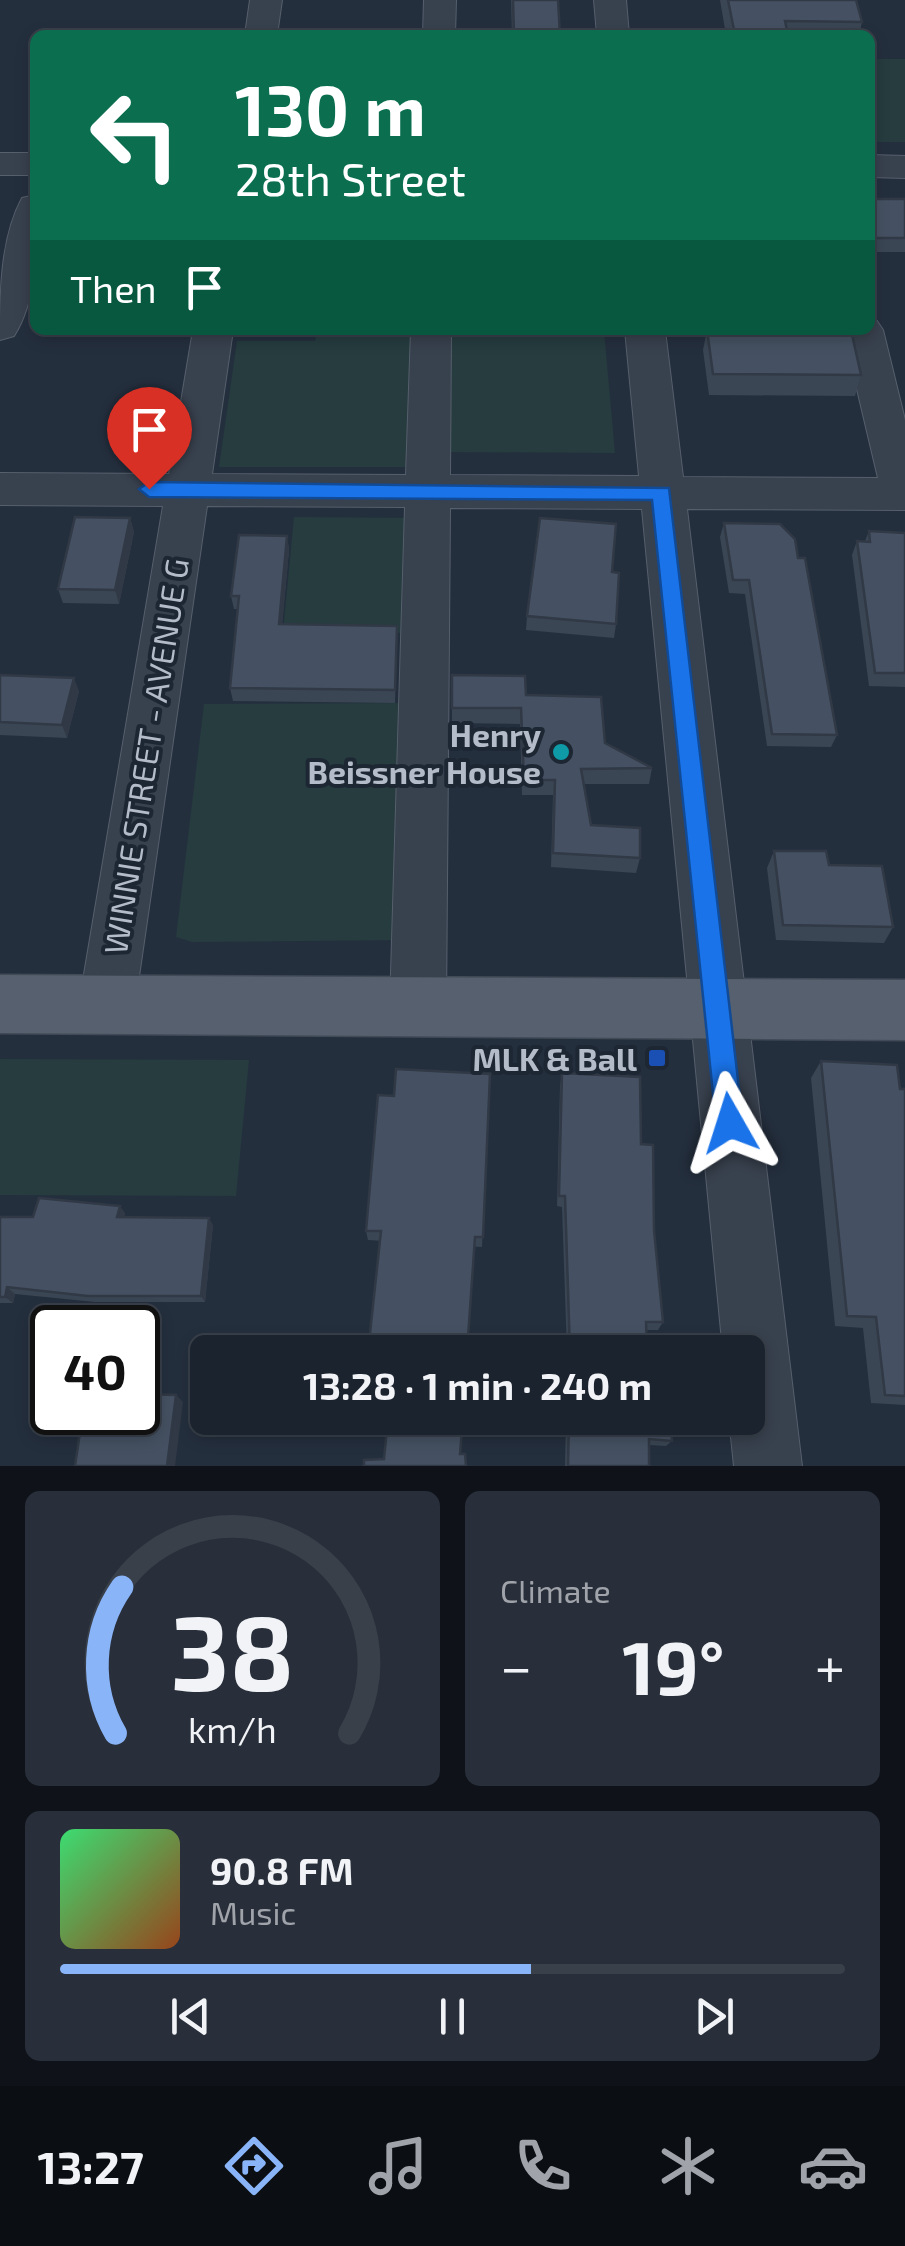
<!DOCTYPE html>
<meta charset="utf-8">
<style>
:root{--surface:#1b232e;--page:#282f3a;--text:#f1f3f6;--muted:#a0a4aa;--line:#39404a;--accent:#8ab4f8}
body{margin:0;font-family:"Exo 2",sans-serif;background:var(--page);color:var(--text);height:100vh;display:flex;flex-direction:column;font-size:38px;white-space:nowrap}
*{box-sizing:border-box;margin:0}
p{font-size:32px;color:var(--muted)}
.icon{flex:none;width:55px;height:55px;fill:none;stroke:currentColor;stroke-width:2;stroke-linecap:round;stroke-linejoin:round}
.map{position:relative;height:1466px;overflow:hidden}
.drawer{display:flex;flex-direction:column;gap:25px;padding:25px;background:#0f1319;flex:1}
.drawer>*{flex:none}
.hud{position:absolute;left:30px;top:30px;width:845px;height:305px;border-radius:15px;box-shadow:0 5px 15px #0003,0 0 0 2px var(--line);background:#0b6e4f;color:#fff;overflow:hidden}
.speed{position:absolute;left:30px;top:1305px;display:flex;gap:20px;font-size:50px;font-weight:700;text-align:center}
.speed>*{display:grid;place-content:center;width:130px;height:130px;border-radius:50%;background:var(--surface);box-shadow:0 5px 15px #0003,0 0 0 2px var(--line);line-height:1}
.speed .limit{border:5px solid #111;border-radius:15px;background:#fff;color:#111}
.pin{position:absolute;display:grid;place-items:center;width:85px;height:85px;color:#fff;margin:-102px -42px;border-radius:50% 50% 50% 0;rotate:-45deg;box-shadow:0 0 10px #0007}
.pin .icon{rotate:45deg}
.me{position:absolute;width:110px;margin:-55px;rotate:354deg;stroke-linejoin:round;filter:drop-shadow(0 0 8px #0008)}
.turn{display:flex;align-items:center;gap:35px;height:210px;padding:0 40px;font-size:45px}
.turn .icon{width:130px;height:130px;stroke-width:2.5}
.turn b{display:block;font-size:70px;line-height:85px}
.then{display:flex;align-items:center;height:95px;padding:0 40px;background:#0003;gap:20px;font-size:38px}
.big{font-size:75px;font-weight:700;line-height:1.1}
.drawer .tile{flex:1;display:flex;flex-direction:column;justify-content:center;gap:15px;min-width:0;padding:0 35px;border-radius:15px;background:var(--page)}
.drawer .dial{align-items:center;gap:0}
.dial svg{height:260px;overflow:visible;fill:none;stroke:var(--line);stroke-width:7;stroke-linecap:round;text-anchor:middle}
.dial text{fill:var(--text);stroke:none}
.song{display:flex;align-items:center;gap:30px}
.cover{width:120px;height:120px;border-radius:15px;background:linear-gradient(135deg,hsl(140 70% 55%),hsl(20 70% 35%))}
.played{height:10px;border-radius:5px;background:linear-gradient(90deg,var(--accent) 60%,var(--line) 60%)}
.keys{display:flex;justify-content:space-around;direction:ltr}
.heat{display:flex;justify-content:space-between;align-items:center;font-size:55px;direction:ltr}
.drawer .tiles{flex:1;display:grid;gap:25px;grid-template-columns:1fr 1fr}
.tile:last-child{grid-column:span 2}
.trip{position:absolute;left:190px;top:1335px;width:575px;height:100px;border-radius:15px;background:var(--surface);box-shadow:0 5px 15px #0003,0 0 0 2px var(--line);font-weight:700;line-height:100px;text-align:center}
.menu{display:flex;height:160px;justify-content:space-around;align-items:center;background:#0b0e12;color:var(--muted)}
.menu .icon{width:70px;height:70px}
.menu .selected{color:var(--accent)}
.menu b{font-size:45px;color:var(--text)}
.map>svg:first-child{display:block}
.green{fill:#263c3f}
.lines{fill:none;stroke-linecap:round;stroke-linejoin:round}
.minor-casing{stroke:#565f6c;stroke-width:2}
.major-casing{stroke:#414a57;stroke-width:3}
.minor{fill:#38414e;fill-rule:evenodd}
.major{fill:#56606e;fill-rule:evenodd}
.wall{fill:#3b4654}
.shaded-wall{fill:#303945}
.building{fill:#455162;stroke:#303945;stroke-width:2.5}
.route{fill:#1a73e8;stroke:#114b97;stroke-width:2.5}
.culture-dot{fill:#0f9aa8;stroke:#1d2633;stroke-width:4}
.transit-dot{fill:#1a4fb4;stroke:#1d2633;stroke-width:4}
.labels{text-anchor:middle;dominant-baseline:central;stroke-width:8;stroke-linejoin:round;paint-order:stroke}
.poi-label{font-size:32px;font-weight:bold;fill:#b4bcc9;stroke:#1d2633;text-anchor:end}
.street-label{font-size:32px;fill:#b4bcc9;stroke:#1d2633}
</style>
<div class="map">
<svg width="905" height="1466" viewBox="0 0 905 1466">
<rect width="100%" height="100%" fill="#242f3e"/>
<g class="green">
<rect x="870" y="59" width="35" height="83"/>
<path d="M 317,330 L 421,330 L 411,467 L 219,467 L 237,341 L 315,341 Z"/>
<path d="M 446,330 L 604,331 L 615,453 L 444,452 Z"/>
<path d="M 294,517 L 421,518 L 417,633 L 283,632 Z"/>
<path d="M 411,703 L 406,940 L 192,942 L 176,937 L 204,704 Z"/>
<path d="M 0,1059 L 249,1060 L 236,1196 L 0,1195 Z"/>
</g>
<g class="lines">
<g class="minor-casing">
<g id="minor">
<path d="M 250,0 L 282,0 L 277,35 L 245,35 Z"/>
<path d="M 424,0 L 456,0 L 455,35 L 423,35 Z"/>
<path d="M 594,0 L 626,0 L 629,35 L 597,35 Z"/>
<rect x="0" y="153" width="35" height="22"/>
<path d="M 870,155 L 905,156 L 905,178 L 870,177 Z"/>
<path d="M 35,195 C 35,241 40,295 14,336 L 0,340 C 0,294 0,239 22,198 Z"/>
<path d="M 870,319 L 877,321 L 883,330 L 905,420 L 905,510 L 687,509 L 802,1466 L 734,1466 L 729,1418 L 748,1418 L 748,1352 L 723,1352 L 642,509 L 450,508 L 446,1007 L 438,1026 L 418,1034 L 398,1026 L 390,1007 L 405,507 L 207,506 L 135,1004 L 127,1023 L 107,1031 L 87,1023 L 79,1004 L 163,506 L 0,505 L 0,473 L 169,474 L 193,330 L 233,330 L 212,474 L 406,475 L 411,330 L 451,330 L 450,475 L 639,476 L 625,330 L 665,330 L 683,477 L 878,478 L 843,330 L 870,330 Z"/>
</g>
</g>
<g class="major-casing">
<path id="major" d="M 0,975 L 905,980 L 905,1040 L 0,1033 Z"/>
</g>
<use href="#minor" class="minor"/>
<use href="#major" class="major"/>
</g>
<g class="wall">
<path d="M 511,0 L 558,0 L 560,35 L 512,35 Z"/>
<path d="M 720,0 L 856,0 L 862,22 L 859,35 L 726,35 Z"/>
<rect x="870" y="199" width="35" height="53"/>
<path d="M 707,330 L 861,375 L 855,396 L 709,395 L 703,350 Z"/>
<path d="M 130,518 L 134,532 L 119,604 L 63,603 L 58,589 Z"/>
<path d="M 724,523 L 798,558 L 837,735 L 831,747 L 767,746 L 745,594 L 729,593 L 720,537 Z"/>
<path d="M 869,531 L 905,533 L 905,687 L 869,686 L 852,555 L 857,541 L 865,541 Z"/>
<path d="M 287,536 L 289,550 L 282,624 L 397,626 L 395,703 L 233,701 L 230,688 L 238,609 L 234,609 L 231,596 Z"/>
<path d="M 612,572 L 616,624 L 614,638 L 526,630 L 527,616 Z"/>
<path d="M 0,675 L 79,691 L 67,738 L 0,735 Z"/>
<path d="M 452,675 L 526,695 L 605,743 L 652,768 L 649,784 L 583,784 L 591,825 L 640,858 L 636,873 L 551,867 L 553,795 L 522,795 L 520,724 L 452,723 Z"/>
<path d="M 774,851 L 829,865 L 893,927 L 884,943 L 776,940 L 767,868 Z"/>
<path d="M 821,1061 L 905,1089 L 905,1405 L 871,1403 L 863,1328 L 835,1326 L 811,1078 Z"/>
<path d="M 562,1073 L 641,1144 L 654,1230 L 663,1322 L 658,1330 L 646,1330 L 647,1352 L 567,1352 L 562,1207 L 557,1206 L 560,1086 Z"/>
<path d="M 490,1074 L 482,1247 L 368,1240 L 366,1231 L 394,1096 Z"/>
<path d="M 125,1213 L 124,1217 L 213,1225 L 205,1302 L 95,1302 L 15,1294 L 13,1303 L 0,1303 L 0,1217 L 33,1217 Z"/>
<path d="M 566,1418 L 670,1418 L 672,1441 L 666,1446 L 649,1445 L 649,1466 L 565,1466 Z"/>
</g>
<g class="shaded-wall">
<path d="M 130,518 L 134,532 L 119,604 L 115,590 Z"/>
<path d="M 287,536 L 289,550 L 281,638 L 279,624 Z"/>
<path d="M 74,678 L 79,691 L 67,738 L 62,725 Z"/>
<path d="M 120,1206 L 125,1213 L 123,1225 L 117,1217 Z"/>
<path d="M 209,1218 L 213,1225 L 205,1302 L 201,1296 Z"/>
<path d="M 7,1287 L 15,1294 L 13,1303 L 5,1297 Z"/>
<path d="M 176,1395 L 183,1402 L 175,1466 L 167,1466 Z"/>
</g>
<g class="building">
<path d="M 513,0 L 558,0 L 560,35 L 574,35 L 446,35 L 514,35 Z"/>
<path d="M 728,0 L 856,0 L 862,22 L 785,21 L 788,35 L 735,35 Z"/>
<path d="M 870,199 L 905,199 L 905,238 L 874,238 L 870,222 Z"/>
<path d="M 707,330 L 851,330 L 861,375 L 713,374 Z"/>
<path d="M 75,517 L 130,518 L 115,590 L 58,589 Z"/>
<path d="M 540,518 L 616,524 L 612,572 L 619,573 L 616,624 L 527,616 Z"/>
<path d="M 724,523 L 780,524 L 795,539 L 798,558 L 805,558 L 837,735 L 772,734 L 749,580 L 733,580 Z"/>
<path d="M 869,531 L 905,533 L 905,673 L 875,673 L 857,541 L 870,542 Z"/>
<path d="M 239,535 L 287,536 L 279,624 L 397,626 L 395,690 L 230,688 L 239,596 L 231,596 Z"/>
<path d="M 0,675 L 74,678 L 62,725 L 0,722 Z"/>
<path d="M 452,675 L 525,676 L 526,695 L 601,697 L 605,743 L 652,768 L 581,769 L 591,825 L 640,828 L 640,858 L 553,853 L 555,780 L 524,780 L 521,708 L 452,708 Z"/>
<path d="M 774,851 L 826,851 L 829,865 L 882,866 L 893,927 L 783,925 Z"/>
<path d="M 821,1061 L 897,1065 L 900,1089 L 905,1089 L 905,1396 L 885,1395 L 876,1317 L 847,1316 Z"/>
<path d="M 396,1069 L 490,1074 L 483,1237 L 475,1237 L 467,1352 L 368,1352 L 381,1231 L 366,1231 L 378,1095 L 394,1096 Z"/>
<path d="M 562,1073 L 640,1077 L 641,1144 L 653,1145 L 654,1230 L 663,1322 L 646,1322 L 647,1352 L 570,1352 L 565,1196 L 559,1196 Z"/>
<path d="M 39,1198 L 120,1206 L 117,1217 L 209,1218 L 201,1296 L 88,1296 L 7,1287 L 5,1297 L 0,1297 L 0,1217 L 33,1217 Z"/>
<path d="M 138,1394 L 176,1395 L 167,1466 L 75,1466 L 83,1412 L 138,1412 Z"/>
<path d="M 388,1418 L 463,1418 L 460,1454 L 465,1454 L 466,1466 L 364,1466 L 364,1460 L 384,1459 Z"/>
<path d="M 569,1418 L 670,1418 L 672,1441 L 649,1439 L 649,1466 L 568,1466 Z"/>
</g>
<path class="route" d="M 149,482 L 669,488 L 743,1123 L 739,1132 L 730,1136 L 720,1132 L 716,1123 L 652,500 L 149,497 L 139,489 Z"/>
<circle class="culture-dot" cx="561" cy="752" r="10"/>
<rect class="transit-dot" x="647" y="1048" width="20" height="20" rx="5"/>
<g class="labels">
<g class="poi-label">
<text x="541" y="734">Henry<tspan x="541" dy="37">Beissner House</tspan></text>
<text x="637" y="1058">MLK &amp; Ball</text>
</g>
<g class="street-label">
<text transform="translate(145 756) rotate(-81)">WINNIE STREET - AVENUE G</text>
</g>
</g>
</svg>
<div class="speed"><div class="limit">40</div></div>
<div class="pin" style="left:149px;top:489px;background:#d93025"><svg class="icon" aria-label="arrive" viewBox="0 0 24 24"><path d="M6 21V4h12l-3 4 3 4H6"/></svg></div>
<svg class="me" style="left:730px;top:1123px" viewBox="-20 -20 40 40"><path d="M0-17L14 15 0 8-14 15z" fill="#1a73e8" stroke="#fff" stroke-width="4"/></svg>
<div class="trip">13:28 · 1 min · 240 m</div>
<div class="hud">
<div class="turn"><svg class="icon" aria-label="left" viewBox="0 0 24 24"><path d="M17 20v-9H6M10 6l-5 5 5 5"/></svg><div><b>130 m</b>28th Street</div></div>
<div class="then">Then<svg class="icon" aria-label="arrive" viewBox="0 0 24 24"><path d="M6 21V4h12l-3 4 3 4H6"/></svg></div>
</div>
</div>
<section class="drawer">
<div class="tiles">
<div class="tile dial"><svg viewBox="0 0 100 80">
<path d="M14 69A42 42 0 1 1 86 69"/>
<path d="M14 69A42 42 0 0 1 16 24" stroke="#8ab4f8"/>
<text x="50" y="56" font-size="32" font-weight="700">38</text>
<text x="50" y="72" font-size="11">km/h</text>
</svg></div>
<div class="tile"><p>Climate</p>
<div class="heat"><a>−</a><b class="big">19°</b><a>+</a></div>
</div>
<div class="tile">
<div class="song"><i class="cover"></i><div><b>90.8 FM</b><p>Music</p></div></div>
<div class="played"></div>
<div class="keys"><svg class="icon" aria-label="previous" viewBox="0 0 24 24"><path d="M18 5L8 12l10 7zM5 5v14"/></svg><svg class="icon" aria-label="pause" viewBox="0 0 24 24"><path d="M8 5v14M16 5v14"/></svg><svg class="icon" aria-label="next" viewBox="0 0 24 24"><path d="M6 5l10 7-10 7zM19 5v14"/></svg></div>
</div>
</div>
</section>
<nav class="menu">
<b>13:27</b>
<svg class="icon selected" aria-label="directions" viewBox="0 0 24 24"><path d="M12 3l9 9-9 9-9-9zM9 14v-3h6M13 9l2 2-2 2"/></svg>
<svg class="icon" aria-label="music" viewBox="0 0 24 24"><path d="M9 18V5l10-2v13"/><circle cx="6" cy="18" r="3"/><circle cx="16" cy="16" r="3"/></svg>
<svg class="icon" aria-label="phone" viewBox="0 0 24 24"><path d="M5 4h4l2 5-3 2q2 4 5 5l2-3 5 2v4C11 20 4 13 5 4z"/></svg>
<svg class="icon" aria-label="climate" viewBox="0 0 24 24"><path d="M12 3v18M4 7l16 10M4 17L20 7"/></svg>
<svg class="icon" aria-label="car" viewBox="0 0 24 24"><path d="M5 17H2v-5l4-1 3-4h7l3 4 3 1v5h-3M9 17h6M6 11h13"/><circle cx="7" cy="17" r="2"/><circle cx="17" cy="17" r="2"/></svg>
</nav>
